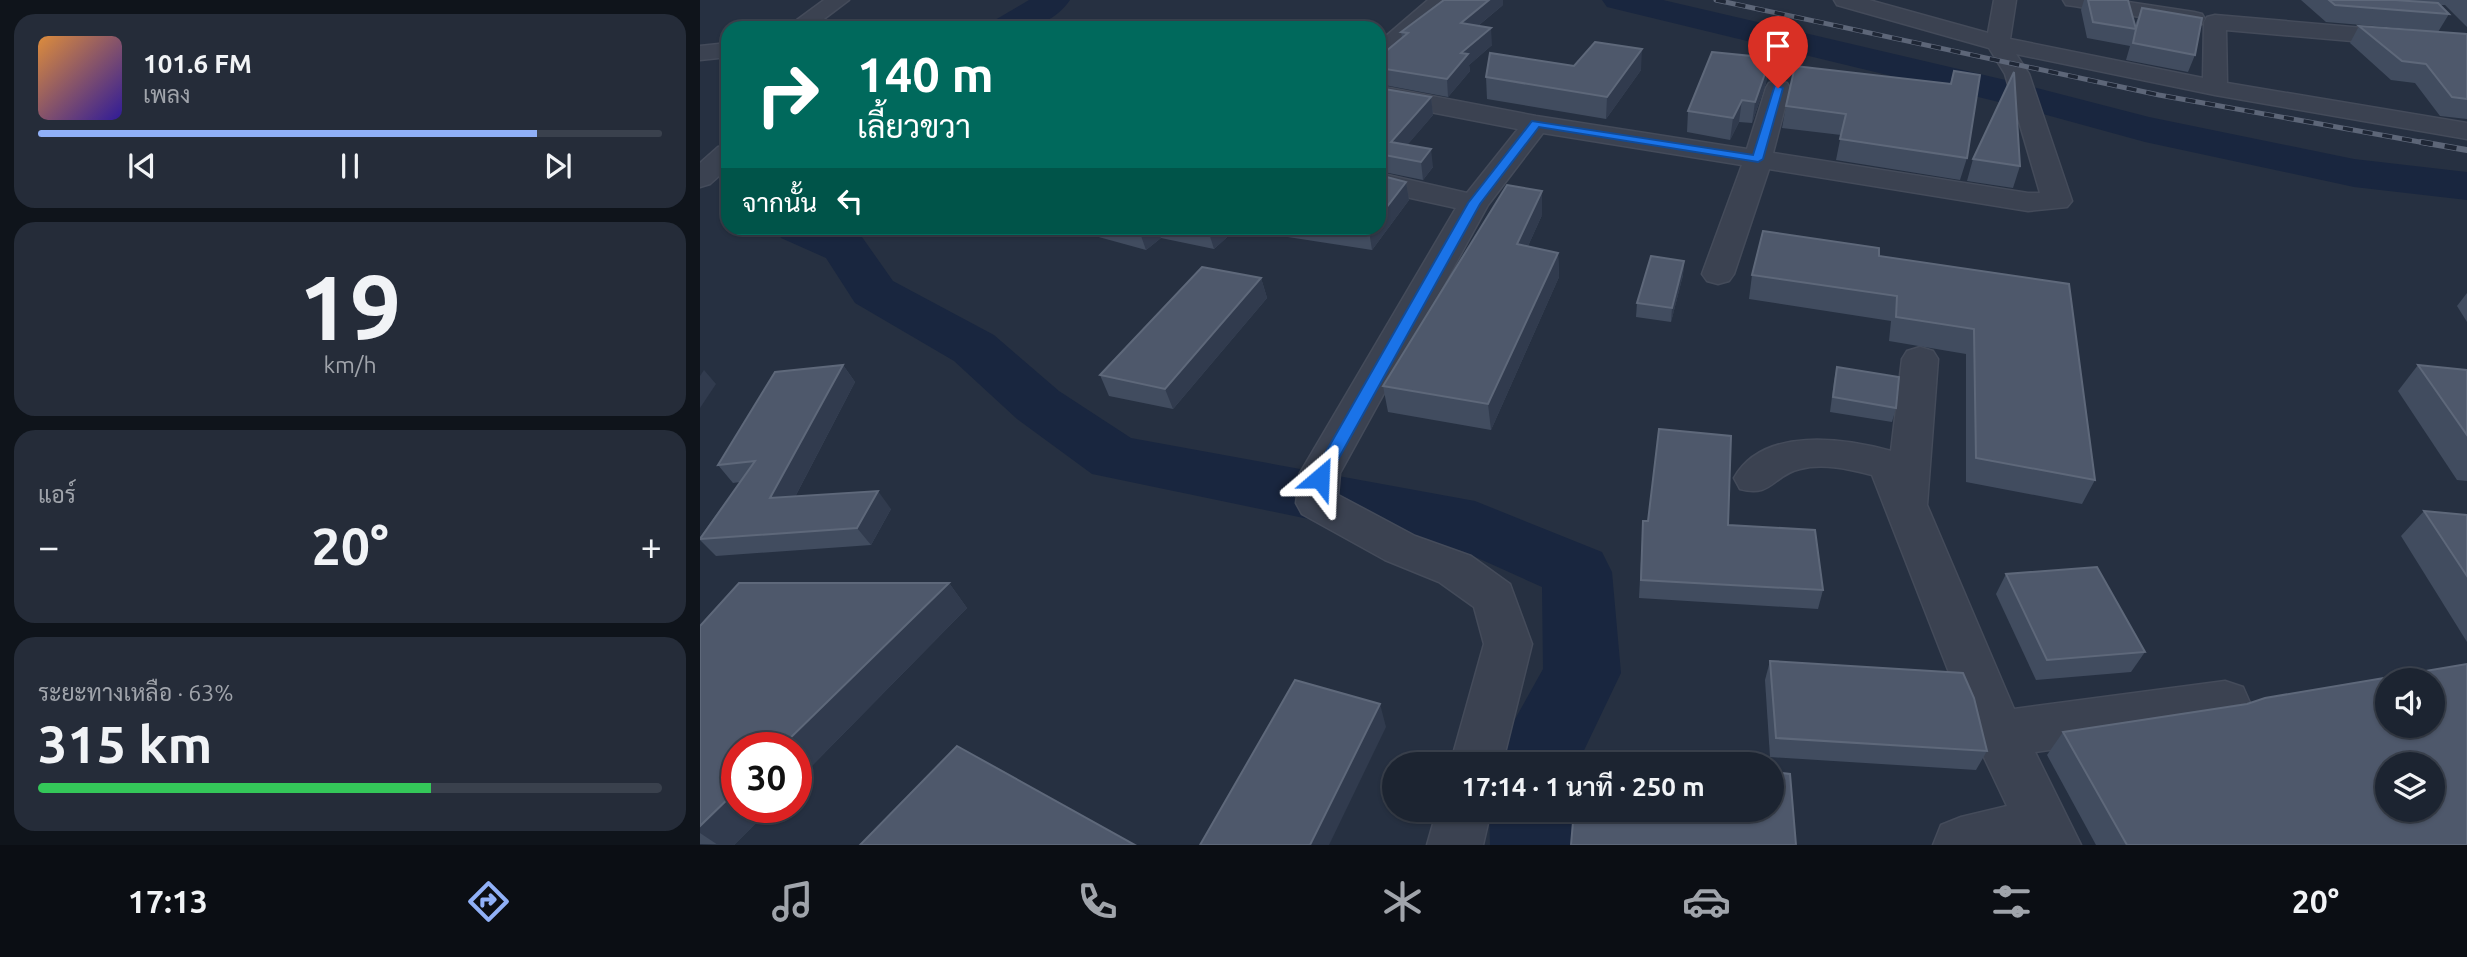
<!DOCTYPE html>
<html lang="th">
<meta charset="utf-8">
<style>
:root{--surface:#1c2431;--page:#252c39;--text:#f1f3f6;--muted:#a0a4ab;--line:#3a414d;--accent:#90b0f7}
body{margin:0;font-family:Ubuntu,Sarabun,sans-serif;background:var(--page);color:var(--text);height:100vh;display:flex;flex-direction:column;font-size:26px;white-space:nowrap}
*{box-sizing:border-box;margin:0}
p{font-size:23px;color:var(--muted)}
.icon{flex:none;width:38px;height:38px;fill:none;stroke:currentColor;stroke-width:2;stroke-linecap:round;stroke-linejoin:round}
.map{position:relative;flex:1;overflow:hidden}
.drawer{display:flex;flex-direction:column;gap:14px;padding:14px;background:#0f141b;width:700px}
.drawer>*{flex:none}
.top-card{position:absolute;left:21px;top:21px;width:665px;height:214px;border-radius:21px;box-shadow:0 2px 5px #0004,0 0 0 2px var(--line);background:#00695c;color:#fff;overflow:hidden}
.tools{position:absolute;left:1675px;top:668px;display:grid;gap:14px}
.tools a{display:grid;place-items:center;width:70px;height:70px;border-radius:50%;background:var(--surface);box-shadow:0 2px 5px #0004,0 0 0 2px var(--line);font-size:35px}
.speed{position:absolute;left:21px;top:732px;display:flex;gap:14px;font-size:35px;font-weight:700;text-align:center}
.speed>*{display:grid;place-content:center;width:91px;height:91px;border-radius:50%;background:var(--surface);box-shadow:0 2px 5px #0004,0 0 0 2px var(--line);line-height:1}
.speed .limit{border:10px solid #d22;background:#fff;color:#111}
.pin{position:absolute;display:grid;place-items:center;width:60px;height:60px;color:#fff;margin:-72px -30px;border-radius:50% 50% 50% 0;rotate:-45deg;box-shadow:0 0 7px #0007}
.pin .icon{rotate:45deg}
.me{position:absolute;width:77px;margin:-38px;rotate:26deg;stroke-linejoin:round;filter:drop-shadow(0 0 5px #0008)}
.turn{display:flex;align-items:center;gap:24px;height:147px;padding:0 21px;font-size:32px}
.turn .icon{width:91px;height:91px;stroke-width:2.5}
.turn b{display:block;font-size:49px;line-height:60px}
.then{display:flex;align-items:center;height:66px;padding:0 21px;background:#0003;gap:14px;font-size:26px}
.big{font-size:52px;font-weight:600;line-height:1.1}
.drawer .tile{flex:1;display:flex;flex-direction:column;justify-content:center;gap:10px;min-width:0;padding:0 24px;border-radius:21px;background:var(--page)}
.drawer .dial{align-items:center;gap:0}
.dial b{font-size:91px;line-height:1}
.song{display:flex;align-items:center;gap:21px}
.cover{width:84px;height:84px;border-radius:10px;background:linear-gradient(135deg,hsl(30 70% 55%),hsl(250 70% 35%))}
.played{height:7px;border-radius:4px;background:linear-gradient(90deg,var(--accent) 80%,var(--line) 80%)}
.keys{display:flex;justify-content:space-around;direction:ltr}
.heat{display:flex;justify-content:space-between;align-items:center;font-size:38px;direction:ltr}
.charge{height:10px;border-radius:5px;background:linear-gradient(90deg,#34c759 63%,var(--line) 0)}
.trip{position:absolute;left:682px;top:752px;width:402px;height:70px;border-radius:35px;background:var(--surface);box-shadow:0 2px 5px #0004,0 0 0 2px var(--line);font-weight:600;line-height:70px;text-align:center}
.dock{display:flex;height:112px;justify-content:space-around;align-items:center;background:#0b0e14;color:var(--muted)}
.dock .icon{width:49px;height:49px}
.dock .selected{color:var(--accent)}
.dock b{font-size:32px;color:var(--text)}
main{display:flex;flex:1;min-height:0}
.map>svg:first-child{display:block}
.lines{fill:none;stroke-linecap:round;stroke-linejoin:round}
.river{fill:#19263f;fill-rule:evenodd}
.minor-casing{stroke:#444b5a;stroke-width:3}
.minor{fill:#3b4251;fill-rule:evenodd}
.rail-far1-casing{stroke:#5d6678;stroke-width:5}
.rail-casing{stroke:#5d6678;stroke-width:6}
.rail-far1{stroke:#1f2736;stroke-width:3.5;stroke-dasharray:10;stroke-linecap:butt}
.rail{stroke:#1f2736;stroke-width:4.5;stroke-dasharray:12;stroke-linecap:butt}
.wall{fill:#414c5f}
.shaded-wall{fill:#313b4e}
.building{fill:#4e586b;stroke:#5e687a;stroke-width:2;fill-rule:evenodd}
.route{fill:#1a73e8;stroke:#114b97;stroke-width:2}
</style>
<main>
<section class="drawer">
<div class="tile">
<div class="song"><i class="cover"></i><div><b>101.6 FM</b><p>เพลง</p></div></div>
<div class="played"></div>
<div class="keys"><svg class="icon" aria-label="previous" viewBox="0 0 24 24"><path d="M18 5L8 12l10 7zM5 5v14"/></svg><svg class="icon" aria-label="pause" viewBox="0 0 24 24"><path d="M8 5v14M16 5v14"/></svg><svg class="icon" aria-label="next" viewBox="0 0 24 24"><path d="M6 5l10 7-10 7zM19 5v14"/></svg></div>
</div>
<div class="tile dial"><b>19</b><p>km/h</p></div>
<div class="tile"><p>แอร์</p>
<div class="heat"><a>−</a><b class="big">20°</b><a>+</a></div>
</div>
<div class="tile"><p>ระยะทางเหลือ · 63%</p><b class="big">315 km</b><div class="charge"></div></div>
</section>
<div class="map">
<svg width="1767" height="845" viewBox="0 0 1767 845">
<rect width="100%" height="100%" fill="#263041"/>
<g class="lines">
<g class="river">
<path d="M 329,0 L 370,0 C 350,29 321,28 290,28 L 295,20 Z"/>
<path d="M 902,0 L 963,0 L 1314,82 L 1449,117 L 1654,159 L 1767,172 L 1767,200 L 1654,187 L 1445,142 L 1303,103 L 907,7 Z"/>
<path d="M 74,228 L 138,228 L 162,237 L 193,281 L 294,335 L 359,391 L 431,438 L 775,501 L 902,552 L 912,572 L 921,673 L 877,765 L 792,765 L 805,737 L 843,669 L 842,587 L 762,551 L 392,474 L 317,419 L 254,361 L 155,303 L 126,258 L 81,238 Z"/>
<path d="M 789,810 L 875,810 L 878,845 L 790,845 Z"/>
</g>
<g class="minor-casing">
<g id="minor">
<path d="M 124,0 L 149,0 L 112,28 L 86,28 Z"/>
<path d="M 728,0 L 752,0 L 687,59 L 679,61 L 679,42 Z"/>
<path d="M 1134,0 L 1169,0 L 1288,33 L 1294,0 L 1316,0 L 1310,39 L 1503,78 L 1504,22 L 1507,17 L 1515,15 L 1767,37 L 1767,51 L 1526,30 L 1527,83 L 1767,123 L 1767,139 L 1515,95 L 1316,54 L 1329,74 L 1372,201 L 1367,207 L 1328,211 L 1069,169 L 1034,274 L 1029,281 L 1018,284 L 1007,281 L 1002,274 L 1042,165 L 843,133 L 788,205 L 640,473 L 638,495 L 715,536 L 771,556 L 810,584 L 832,644 L 802,765 L 750,765 L 784,644 L 774,607 L 739,582 L 685,560 L 602,514 L 596,503 L 600,473 L 756,208 L 679,191 L 679,173 L 767,193 L 818,129 L 679,102 L 679,86 L 836,116 L 1047,149 L 1066,88 L 1069,83 L 1078,81 L 1087,83 L 1090,88 L 1073,153 L 1328,193 L 1340,193 L 1305,74 L 1289,48 L 1137,5 Z"/>
<path d="M 1363,0 L 1415,0 L 1494,12 L 1502,14 L 1505,19 L 1502,24 L 1494,26 L 1374,6 L 1366,5 Z"/>
<path d="M 28,43 L 28,57 L 0,60 L 0,46 Z"/>
<path d="M 28,145 L 28,168 L 10,184 L 0,187 L 0,163 L 18,147 Z"/>
<path d="M 1220,347 L 1233,351 L 1238,359 L 1227,505 L 1314,709 L 1525,681 L 1543,687 L 1550,703 L 1543,719 L 1525,725 L 1335,752 L 1381,845 L 1233,845 L 1241,825 L 1261,817 L 1307,806 L 1273,734 L 1172,475 C 1149,469 1123,463 1100,469 C 1073,475 1072,498 1040,489 L 1034,478 C 1063,426 1144,438 1191,451 L 1202,359 L 1207,351 Z"/>
<path d="M 737,810 L 791,810 L 783,845 L 727,845 Z"/>
</g>
</g>
<use href="#minor" class="minor"/>
<g class="rail-far1-casing">
<path id="rail-far1" d="M 1016,0 L 1459,95 L 1731,144"/>
</g>
<g class="rail-casing">
<path id="rail" d="M 1721,142 L 1767,150"/>
</g>
<use href="#rail-far1" class="rail-far1"/>
<use href="#rail" class="rail"/>
</g>
<g class="wall">
<path d="M 1384,0 L 1428,0 L 1435,25 L 1442,8 L 1495,55 L 1488,72 L 1426,60 L 1430,46 L 1387,38 L 1381,10 Z"/>
<path d="M 1601,0 L 1767,0 L 1767,27 L 1745,5 L 1740,5 L 1749,14 L 1738,32 L 1767,34 L 1767,119 L 1740,116 L 1715,83 L 1691,80 L 1650,43 L 1659,26 L 1722,30 L 1626,22 Z"/>
<path d="M 803,5 L 778,26 L 792,45 L 769,65 L 770,71 L 748,97 L 679,84 L 679,57 L 702,38 L 701,32 Z"/>
<path d="M 1061,57 L 1061,61 L 1069,62 L 1066,83 L 1052,123 L 1039,122 L 1030,140 L 987,132 L 988,111 Z"/>
<path d="M 941,70 L 906,119 L 787,99 L 786,77 Z"/>
<path d="M 1254,71 L 1267,158 L 1260,180 L 1136,160 L 1141,135 L 1082,128 L 1086,106 L 1250,84 Z"/>
<path d="M 679,88 L 731,97 L 733,115 L 707,145 L 733,167 L 723,180 L 679,171 Z"/>
<path d="M 1273,159 L 1320,166 L 1313,188 L 1267,181 Z"/>
<path d="M 706,182 L 709,200 L 672,250 L 536,229 L 514,249 L 461,238 L 446,250 L 366,228 L 679,228 Z"/>
<path d="M 842,215 L 828,246 L 858,253 L 859,277 L 791,430 L 688,412 L 683,386 Z"/>
<path d="M 1179,256 L 1369,284 L 1395,480 L 1382,504 L 1266,482 L 1266,354 L 1189,341 L 1191,321 L 1049,299 L 1052,275 Z"/>
<path d="M 984,261 L 983,275 L 971,322 L 936,317 L 937,303 Z"/>
<path d="M 561,278 L 567,298 L 473,409 L 409,396 L 400,375 Z"/>
<path d="M 1767,293 L 1767,322 L 1757,306 Z"/>
<path d="M 143,365 L 155,382 L 95,497 L 191,509 L 171,545 L 16,556 L 0,540 L 0,537 L 40,482 L 33,483 L 18,465 Z"/>
<path d="M 1718,365 L 1767,370 L 1767,481 L 1757,480 L 1698,391 Z"/>
<path d="M 1137,367 L 1196,408 L 1192,422 L 1130,412 L 1134,381 Z"/>
<path d="M 1724,511 L 1767,515 L 1767,642 L 1701,536 Z"/>
<path d="M 943,521 L 1028,525 L 1123,590 L 1118,609 L 939,598 Z"/>
<path d="M 1306,574 L 1445,652 L 1431,672 L 1336,680 L 1296,594 Z"/>
<path d="M 249,583 L 267,608 L 96,782 L 96,747 L 72,807 L 34,845 L 0,844 L 0,626 Z"/>
<path d="M 1070,661 L 1287,751 L 1276,770 L 1070,757 L 1065,680 Z"/>
<path d="M 1547,704 L 1767,845 L 1396,845 L 1347,755 L 1363,732 Z"/>
</g>
<g class="shaded-wall">
<path d="M 789,0 L 803,0 L 803,5 L 762,39 L 761,23 Z"/>
<path d="M 791,28 L 792,45 L 769,65 L 770,71 L 748,97 L 747,79 L 761,53 Z"/>
<path d="M 942,49 L 941,70 L 906,119 L 907,97 Z"/>
<path d="M 1069,62 L 1066,83 L 1052,123 L 1055,102 Z"/>
<path d="M 731,97 L 733,115 L 697,157 L 691,142 Z"/>
<path d="M 1042,100 L 1039,122 L 1030,140 L 1033,118 Z"/>
<path d="M 731,149 L 733,167 L 723,180 L 721,162 Z"/>
<path d="M 706,182 L 709,200 L 672,250 L 669,231 L 671,228 L 679,228 L 679,217 Z"/>
<path d="M 842,191 L 842,215 L 818,268 L 817,244 Z"/>
<path d="M 443,228 L 457,228 L 461,238 L 446,250 L 439,230 Z"/>
<path d="M 511,228 L 536,228 L 536,229 L 514,249 L 508,230 Z"/>
<path d="M 858,253 L 859,277 L 791,430 L 788,404 Z"/>
<path d="M 984,261 L 983,275 L 971,322 L 972,308 Z"/>
<path d="M 561,278 L 567,298 L 473,409 L 465,389 Z"/>
<path d="M 143,365 L 155,382 L 85,516 L 70,498 Z"/>
<path d="M 4,370 L 16,384 L 0,408 L 0,376 Z"/>
<path d="M 178,491 L 191,509 L 171,545 L 157,528 Z"/>
<path d="M 249,583 L 267,608 L 96,782 L 96,747 L 81,747 Z"/>
<path d="M 680,704 L 686,727 L 629,845 L 610,845 Z"/>
<path d="M 37,790 L 37,807 L 72,807 L 34,845 L 18,845 L 0,833 L 0,826 Z"/>
</g>
<g class="building">
<path d="M 744,0 L 789,0 L 761,23 L 791,28 L 761,53 L 768,54 L 747,79 L 679,68 L 679,57 L 708,33 L 701,32 Z"/>
<path d="M 1388,0 L 1428,0 L 1436,29 L 1442,8 L 1502,18 L 1495,55 L 1433,43 L 1436,29 L 1393,22 Z"/>
<path d="M 1629,0 L 1695,0 L 1738,3 L 1749,14 L 1635,5 Z"/>
<path d="M 1659,26 L 1767,34 L 1767,99 L 1752,97 L 1726,64 L 1702,61 Z"/>
<path d="M 895,42 L 942,49 L 907,97 L 786,77 L 790,53 L 874,66 Z"/>
<path d="M 1012,52 L 1061,57 L 1060,61 L 1069,62 L 1055,102 L 1042,100 L 1033,118 L 988,111 Z"/>
<path d="M 1095,66 L 1251,84 L 1254,71 L 1280,75 L 1267,158 L 1140,139 L 1146,114 L 1086,106 Z"/>
<path d="M 1314,72 L 1320,166 L 1273,159 Z"/>
<path d="M 679,88 L 731,97 L 691,142 L 731,149 L 721,162 L 679,154 Z"/>
<path d="M 679,175 L 706,182 L 679,217 Z"/>
<path d="M 807,185 L 842,191 L 817,244 L 858,253 L 788,404 L 683,386 Z"/>
<path d="M 429,228 L 443,228 L 439,230 Z"/>
<path d="M 495,228 L 511,228 L 508,230 Z"/>
<path d="M 648,228 L 671,228 L 669,231 Z"/>
<path d="M 1063,231 L 1179,248 L 1179,256 L 1369,284 L 1395,480 L 1276,458 L 1274,329 L 1196,317 L 1197,296 L 1052,275 Z"/>
<path d="M 951,256 L 984,261 L 972,308 L 937,303 Z"/>
<path d="M 502,267 L 561,278 L 465,389 L 400,375 Z"/>
<path d="M 143,365 L 70,498 L 178,491 L 157,528 L 0,539 L 55,461 L 18,465 L 75,372 Z"/>
<path d="M 1718,365 L 1767,370 L 1767,435 Z"/>
<path d="M 1137,367 L 1199,377 L 1196,408 L 1133,397 Z"/>
<path d="M 959,429 L 1031,436 L 1028,525 L 1115,530 L 1123,590 L 941,580 L 943,521 L 948,521 Z"/>
<path d="M 1724,511 L 1767,515 L 1767,576 Z"/>
<path d="M 1397,567 L 1445,652 L 1347,660 L 1306,574 Z"/>
<path d="M 39,583 L 249,583 L 81,747 L 37,747 L 37,790 L 0,826 L 0,626 Z"/>
<path d="M 1070,661 L 1263,673 L 1274,698 L 1287,751 L 1076,738 Z"/>
<path d="M 1767,664 L 1767,845 L 1427,845 L 1363,732 L 1547,704 L 1565,698 ZM 1687,681 L 1732,681 L 1732,726 L 1687,726 ZM 1687,765 L 1732,765 L 1732,810 L 1687,810 Z"/>
<path d="M 595,680 L 680,704 L 610,845 L 500,845 Z"/>
<path d="M 257,746 L 435,845 L 160,845 Z"/>
<path d="M 878,760 L 956,765 L 878,765 Z"/>
<path d="M 1073,772 L 1090,774 L 1096,845 L 871,845 L 874,810 L 1073,810 Z"/>
</g>
<path class="route" d="M 1075,85 L 1083,88 L 1063,159 L 1058,162 L 839,127 L 780,204 L 625,483 L 614,483 L 611,478 L 768,203 L 832,121 L 1053,155 Z"/>
</svg>
<div class="tools">
<a><svg class="icon" aria-label="sound" viewBox="0 0 24 24"><path d="M4 9h4l5-4v14l-5-4H4zM17 9q2 3 0 6"/></svg></a>
<a><svg class="icon" aria-label="layers" viewBox="0 0 24 24"><path d="M12 4l9 5-9 5-9-5zM3 14l9 5 9-5"/></svg></a>
</div>
<div class="speed"><div class="limit">30</div></div>
<div class="pin" style="left:1078px;top:88px;background:#d93025"><svg class="icon" aria-label="arrive" viewBox="0 0 24 24"><path d="M6 21V4h12l-3 4 3 4H6"/></svg></div>
<svg class="me" style="left:620px;top:478px" viewBox="-20 -20 40 40"><path d="M0-17L14 15 0 8-14 15z" fill="#1a73e8" stroke="#fff" stroke-width="4"/></svg>
<div class="trip">17:14 · 1 นาที · 250 m</div>
<div class="top-card">
<div class="turn"><svg class="icon" aria-label="right" viewBox="0 0 24 24"><path d="M7 20v-9h11M14 6l5 5-5 5"/></svg><div><b>140 m</b>เลี้ยวขวา</div></div>
<div class="then">จากนั้น<svg class="icon" aria-label="left" viewBox="0 0 24 24"><path d="M17 20v-9H6M10 6l-5 5 5 5"/></svg></div>
</div>
</div>
</main>
<nav class="dock">
<b>17:13</b>
<svg class="icon selected" aria-label="directions" viewBox="0 0 24 24"><path d="M12 3l9 9-9 9-9-9zM9 14v-3h6M13 9l2 2-2 2"/></svg>
<svg class="icon" aria-label="music" viewBox="0 0 24 24"><path d="M9 18V5l10-2v13"/><circle cx="6" cy="18" r="3"/><circle cx="16" cy="16" r="3"/></svg>
<svg class="icon" aria-label="phone" viewBox="0 0 24 24"><path d="M5 4h4l2 5-3 2q2 4 5 5l2-3 5 2v4C11 20 4 13 5 4z"/></svg>
<svg class="icon" aria-label="climate" viewBox="0 0 24 24"><path d="M12 3v18M4 7l16 10M4 17L20 7"/></svg>
<svg class="icon" aria-label="car" viewBox="0 0 24 24"><path d="M5 17H2v-5l4-1 3-4h7l3 4 3 1v5h-3M9 17h6M6 11h13"/><circle cx="7" cy="17" r="2"/><circle cx="17" cy="17" r="2"/></svg>
<svg class="icon" aria-label="filters" viewBox="0 0 24 24"><path d="M4 7h16M4 17h16"/><circle cx="9" cy="7" r="2"/><circle cx="15" cy="17" r="2"/></svg>
<b>20°</b>
</nav>
